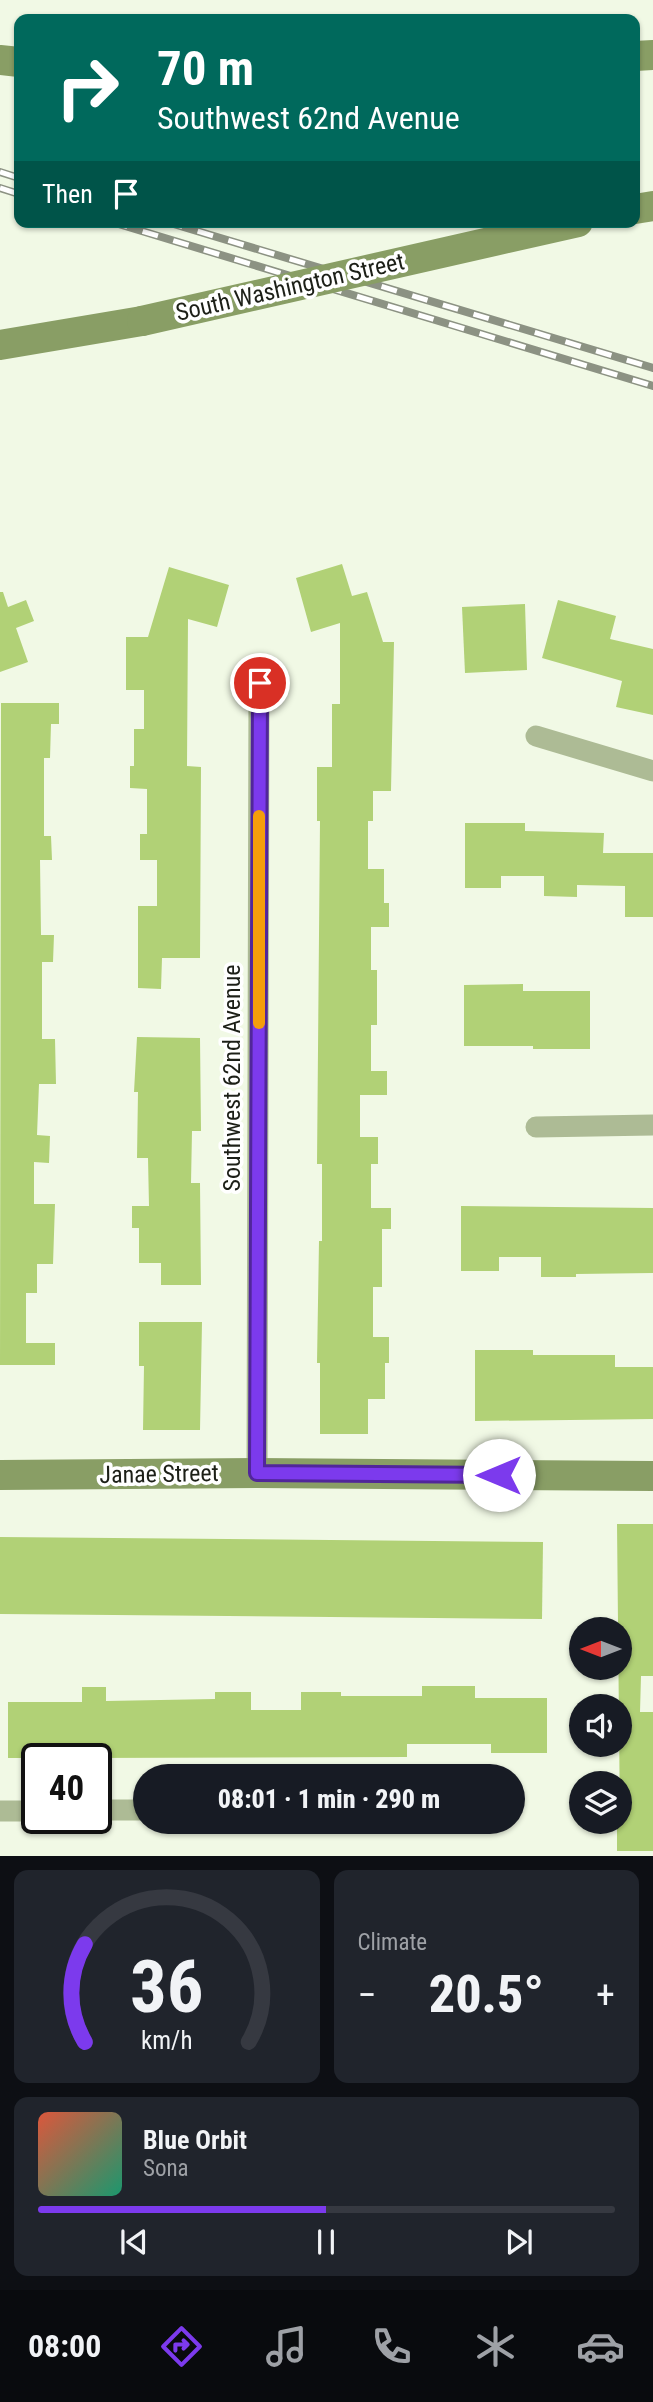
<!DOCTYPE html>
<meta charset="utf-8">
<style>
:root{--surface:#171b24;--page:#20242c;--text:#f1f3f6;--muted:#9ea1a6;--line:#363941;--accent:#7c3aed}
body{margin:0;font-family:"Roboto Condensed",sans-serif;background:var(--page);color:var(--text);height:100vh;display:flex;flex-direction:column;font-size:26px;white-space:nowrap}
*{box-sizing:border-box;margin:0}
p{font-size:23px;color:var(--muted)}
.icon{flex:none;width:38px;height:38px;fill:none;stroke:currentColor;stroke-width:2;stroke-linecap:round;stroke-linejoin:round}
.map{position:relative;height:1856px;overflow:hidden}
.panel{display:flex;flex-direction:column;gap:14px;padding:14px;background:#0d0f14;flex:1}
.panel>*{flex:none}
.top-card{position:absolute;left:14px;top:14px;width:626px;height:214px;border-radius:14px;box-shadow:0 2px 5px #0004;background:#00695c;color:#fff;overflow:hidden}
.needle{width:46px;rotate:270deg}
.buttons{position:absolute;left:569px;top:1617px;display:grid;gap:14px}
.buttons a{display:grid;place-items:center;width:63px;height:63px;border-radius:50%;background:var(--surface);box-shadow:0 2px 5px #0004;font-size:35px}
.speed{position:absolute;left:21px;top:1743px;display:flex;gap:14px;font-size:35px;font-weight:700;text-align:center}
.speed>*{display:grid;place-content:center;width:91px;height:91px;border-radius:50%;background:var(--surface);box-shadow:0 2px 5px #0004;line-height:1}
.speed .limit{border:4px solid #111;border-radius:10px;background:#fff;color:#111}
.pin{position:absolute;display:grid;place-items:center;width:60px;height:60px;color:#fff;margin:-30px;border:4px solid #fff;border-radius:50%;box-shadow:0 2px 7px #0007}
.me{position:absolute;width:77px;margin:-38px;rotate:270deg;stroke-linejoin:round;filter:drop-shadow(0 0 5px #0008)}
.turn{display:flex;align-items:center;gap:24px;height:147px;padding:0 28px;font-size:32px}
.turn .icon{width:91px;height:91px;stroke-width:2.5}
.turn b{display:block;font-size:49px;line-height:60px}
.then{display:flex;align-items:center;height:66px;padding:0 28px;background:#0003;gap:14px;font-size:26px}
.big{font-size:52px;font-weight:800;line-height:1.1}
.panel .card{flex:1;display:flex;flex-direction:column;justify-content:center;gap:10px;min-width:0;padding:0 24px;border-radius:14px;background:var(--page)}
.panel .dial{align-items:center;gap:0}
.dial svg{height:182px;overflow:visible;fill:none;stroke:var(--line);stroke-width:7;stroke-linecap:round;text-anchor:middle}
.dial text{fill:var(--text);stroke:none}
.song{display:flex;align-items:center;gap:21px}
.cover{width:84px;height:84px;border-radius:10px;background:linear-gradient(135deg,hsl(10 70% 55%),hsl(160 70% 35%))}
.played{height:7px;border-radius:4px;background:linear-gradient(90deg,var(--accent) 50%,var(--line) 50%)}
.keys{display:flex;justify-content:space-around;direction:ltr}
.heat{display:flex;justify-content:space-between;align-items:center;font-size:38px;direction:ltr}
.panel .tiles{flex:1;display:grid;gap:14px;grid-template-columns:1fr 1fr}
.card:last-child{grid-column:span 2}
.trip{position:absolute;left:133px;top:1764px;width:392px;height:70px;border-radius:35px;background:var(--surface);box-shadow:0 2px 5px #0004;font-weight:800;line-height:70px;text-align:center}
.menu{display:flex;height:112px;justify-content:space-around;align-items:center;background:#090b0e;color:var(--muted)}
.menu .icon{width:49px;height:49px}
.menu .current{color:var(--accent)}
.menu b{font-size:32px;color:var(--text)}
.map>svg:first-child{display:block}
.building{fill:#b1d176}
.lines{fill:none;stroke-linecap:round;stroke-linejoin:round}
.street{stroke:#adbb95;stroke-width:21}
.secondary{stroke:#899e65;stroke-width:30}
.rail-casing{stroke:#8c9283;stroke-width:8}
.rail{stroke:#fff;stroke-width:5;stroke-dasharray:16;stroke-linecap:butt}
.secondary-bridge{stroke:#899e65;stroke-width:30}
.route-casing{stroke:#51269a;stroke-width:18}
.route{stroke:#7c3aed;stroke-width:12}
.slow{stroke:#f59e0b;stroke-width:12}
.labels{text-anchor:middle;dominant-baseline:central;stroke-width:7;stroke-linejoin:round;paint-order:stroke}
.street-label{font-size:24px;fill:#1c1f17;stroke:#fff}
</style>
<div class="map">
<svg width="653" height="1856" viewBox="0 0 653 1856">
<rect width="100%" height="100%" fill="#f1f9e5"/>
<g class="building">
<path d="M 342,564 L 352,596 L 367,592 L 383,642 L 394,642 L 391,791 L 373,791 L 373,821 L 368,821 L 368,869 L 384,869 L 384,903 L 389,903 L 389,927 L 371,927 L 371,970 L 377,970 L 377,1025 L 371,1025 L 371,1071 L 387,1071 L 387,1095 L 360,1095 L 360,1137 L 378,1137 L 378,1164 L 371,1164 L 371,1208 L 391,1208 L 391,1229 L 382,1229 L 382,1287 L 373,1287 L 373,1337 L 389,1337 L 389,1363 L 385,1363 L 385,1399 L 368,1399 L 368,1434 L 320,1434 L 320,1363 L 317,1363 L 319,1241 L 322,1241 L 322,1164 L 317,1164 L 320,821 L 317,821 L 317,767 L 332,767 L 332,704 L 340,704 L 340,623 L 311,632 L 296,578 Z"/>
<path d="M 169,567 L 229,585 L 217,627 L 188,619 L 187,766 L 201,767 L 200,958 L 162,958 L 161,989 L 138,988 L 138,906 L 157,906 L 157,860 L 140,860 L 140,834 L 147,834 L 147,789 L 130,788 L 130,766 L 134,766 L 134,729 L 144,729 L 144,690 L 126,690 L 126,637 L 148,637 Z"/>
<path d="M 0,592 L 3,592 L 8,607 L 26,600 L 34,621 L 16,628 L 28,662 L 0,672 Z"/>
<path d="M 558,600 L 616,616 L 610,639 L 653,649 L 653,715 L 616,707 L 622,681 L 542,658 Z"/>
<path d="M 525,604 L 527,670 L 465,673 L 462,607 Z"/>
<path d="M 1,703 L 59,703 L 59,724 L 51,724 L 50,758 L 44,758 L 44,836 L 51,836 L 52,860 L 40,860 L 41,935 L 54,935 L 53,962 L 42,962 L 42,1039 L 55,1039 L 56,1084 L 39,1084 L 37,1135 L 50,1136 L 49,1163 L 34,1162 L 34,1204 L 55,1204 L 53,1264 L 37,1264 L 37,1293 L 26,1293 L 26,1343 L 55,1343 L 55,1365 L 0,1365 Z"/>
<path d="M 465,823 L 525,823 L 525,831 L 604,833 L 603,853 L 653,853 L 653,917 L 625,917 L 625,886 L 577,885 L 577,897 L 544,896 L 544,876 L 501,876 L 501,888 L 465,888 Z"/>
<path d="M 523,984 L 523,991 L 590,991 L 590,1049 L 533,1049 L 533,1046 L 464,1046 L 464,985 Z"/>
<path d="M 137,1037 L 200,1038 L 201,1131 L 192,1131 L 191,1183 L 200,1183 L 201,1285 L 161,1285 L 161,1263 L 139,1263 L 139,1228 L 132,1228 L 132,1206 L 149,1206 L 148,1158 L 137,1158 L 138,1092 L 134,1092 Z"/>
<path d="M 461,1206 L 653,1208 L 653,1273 L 576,1274 L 576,1277 L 541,1277 L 541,1257 L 499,1257 L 499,1271 L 461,1271 Z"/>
<path d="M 139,1322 L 202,1322 L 200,1430 L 143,1430 L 144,1366 L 139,1366 Z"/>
<path d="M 475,1350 L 533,1350 L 533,1355 L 615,1355 L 615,1367 L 653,1367 L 653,1419 L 475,1421 Z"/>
<path d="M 617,1524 L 653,1524 L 653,1676 L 641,1676 L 640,1712 L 653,1712 L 653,1851 L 617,1851 L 617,1822 L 620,1822 Z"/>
<path d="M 0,1537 L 543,1542 L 542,1619 L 0,1614 Z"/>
<path d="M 422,1686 L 475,1686 L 475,1698 L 547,1698 L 547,1753 L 491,1753 L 491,1744 L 407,1744 L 407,1757 L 82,1758 L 82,1751 L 41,1751 L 41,1758 L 8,1758 L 8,1702 L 82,1702 L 82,1687 L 106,1687 L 106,1701 L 215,1699 L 215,1692 L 251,1692 L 251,1710 L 301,1710 L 301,1692 L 341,1692 L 341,1696 L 422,1696 Z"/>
</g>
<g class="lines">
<g class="street">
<path d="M 536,736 L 653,771"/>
<path d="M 536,1127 L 653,1125"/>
<path d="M 257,1473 L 259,683"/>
<path d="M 96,1810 L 145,1810"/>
<path d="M 0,1811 L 37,1811"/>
</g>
<g class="secondary">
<path d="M 635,56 L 653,55"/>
<path d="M 0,60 L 19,62"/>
<path d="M 635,209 L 653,206"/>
<path d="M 0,345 L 142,321"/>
<path d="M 0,1475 L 257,1473 L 653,1476"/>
</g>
<g class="rail-casing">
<g id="rail">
<path d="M 0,172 L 19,178"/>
<path d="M 0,188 L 19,194"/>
<path d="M 112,222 L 653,386"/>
<path d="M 167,222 L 653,368"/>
</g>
</g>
<use href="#rail" class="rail"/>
<path class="secondary-bridge" d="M 142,321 L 578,222"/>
</g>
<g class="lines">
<g class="route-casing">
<path id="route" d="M 260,683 L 257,1473 L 499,1475"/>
</g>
<use href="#route" class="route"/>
<path class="slow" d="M 259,1023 L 259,816"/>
</g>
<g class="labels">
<g class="street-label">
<text transform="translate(290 287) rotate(-13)">South Washington Street</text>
<text transform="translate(232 1078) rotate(-90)">Southwest 62nd Avenue</text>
<text transform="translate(159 1474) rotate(-1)">Janae Street</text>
</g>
</g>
</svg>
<div class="buttons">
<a><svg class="needle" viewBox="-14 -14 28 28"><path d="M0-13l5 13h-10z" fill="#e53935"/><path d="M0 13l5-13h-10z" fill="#9ea1a6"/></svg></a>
<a><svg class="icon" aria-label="sound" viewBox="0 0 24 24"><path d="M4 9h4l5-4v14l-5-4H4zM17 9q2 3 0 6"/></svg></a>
<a><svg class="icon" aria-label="layers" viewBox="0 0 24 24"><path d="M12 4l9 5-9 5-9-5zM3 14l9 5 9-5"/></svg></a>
</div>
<div class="speed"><div class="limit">40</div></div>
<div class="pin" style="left:260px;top:683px;background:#d93025"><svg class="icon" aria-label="arrive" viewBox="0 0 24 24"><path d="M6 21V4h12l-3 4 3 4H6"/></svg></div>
<svg class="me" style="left:499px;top:1475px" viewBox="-20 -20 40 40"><circle r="19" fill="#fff"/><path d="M0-13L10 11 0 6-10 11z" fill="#7c3aed"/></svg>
<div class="trip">08:01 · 1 min · 290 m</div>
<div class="top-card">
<div class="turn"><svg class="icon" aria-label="right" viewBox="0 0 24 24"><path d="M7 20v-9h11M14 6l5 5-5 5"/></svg><div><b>70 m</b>Southwest 62nd Avenue</div></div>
<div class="then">Then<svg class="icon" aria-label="arrive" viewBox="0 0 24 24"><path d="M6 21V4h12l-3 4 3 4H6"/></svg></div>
</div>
</div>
<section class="panel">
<div class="tiles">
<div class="card dial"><svg viewBox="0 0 100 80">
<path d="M14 69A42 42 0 1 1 86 69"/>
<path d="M14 69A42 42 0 0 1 14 26" stroke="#7c3aed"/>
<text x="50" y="56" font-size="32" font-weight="700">36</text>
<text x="50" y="72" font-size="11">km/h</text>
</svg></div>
<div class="card"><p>Climate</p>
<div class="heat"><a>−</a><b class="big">20.5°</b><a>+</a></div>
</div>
<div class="card">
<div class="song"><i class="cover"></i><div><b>Blue Orbit</b><p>Sona</p></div></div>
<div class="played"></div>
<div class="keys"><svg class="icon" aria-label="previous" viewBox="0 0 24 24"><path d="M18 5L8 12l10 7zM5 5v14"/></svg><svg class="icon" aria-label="pause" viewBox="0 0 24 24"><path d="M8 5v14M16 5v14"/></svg><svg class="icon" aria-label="next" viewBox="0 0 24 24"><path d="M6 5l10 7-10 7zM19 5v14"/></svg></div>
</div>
</div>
</section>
<nav class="menu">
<b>08:00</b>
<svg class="icon current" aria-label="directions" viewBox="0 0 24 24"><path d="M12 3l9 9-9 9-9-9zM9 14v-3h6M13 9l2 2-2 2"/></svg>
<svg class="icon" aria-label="music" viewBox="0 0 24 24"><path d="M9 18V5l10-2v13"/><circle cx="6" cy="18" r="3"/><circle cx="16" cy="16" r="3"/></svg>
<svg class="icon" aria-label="phone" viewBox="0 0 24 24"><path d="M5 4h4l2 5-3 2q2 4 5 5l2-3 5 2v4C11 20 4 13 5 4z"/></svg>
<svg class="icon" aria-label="climate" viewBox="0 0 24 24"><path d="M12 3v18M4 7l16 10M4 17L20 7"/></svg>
<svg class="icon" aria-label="car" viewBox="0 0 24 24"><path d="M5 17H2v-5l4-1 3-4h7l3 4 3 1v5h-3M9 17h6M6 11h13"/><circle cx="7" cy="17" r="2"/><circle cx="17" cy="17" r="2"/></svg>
</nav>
